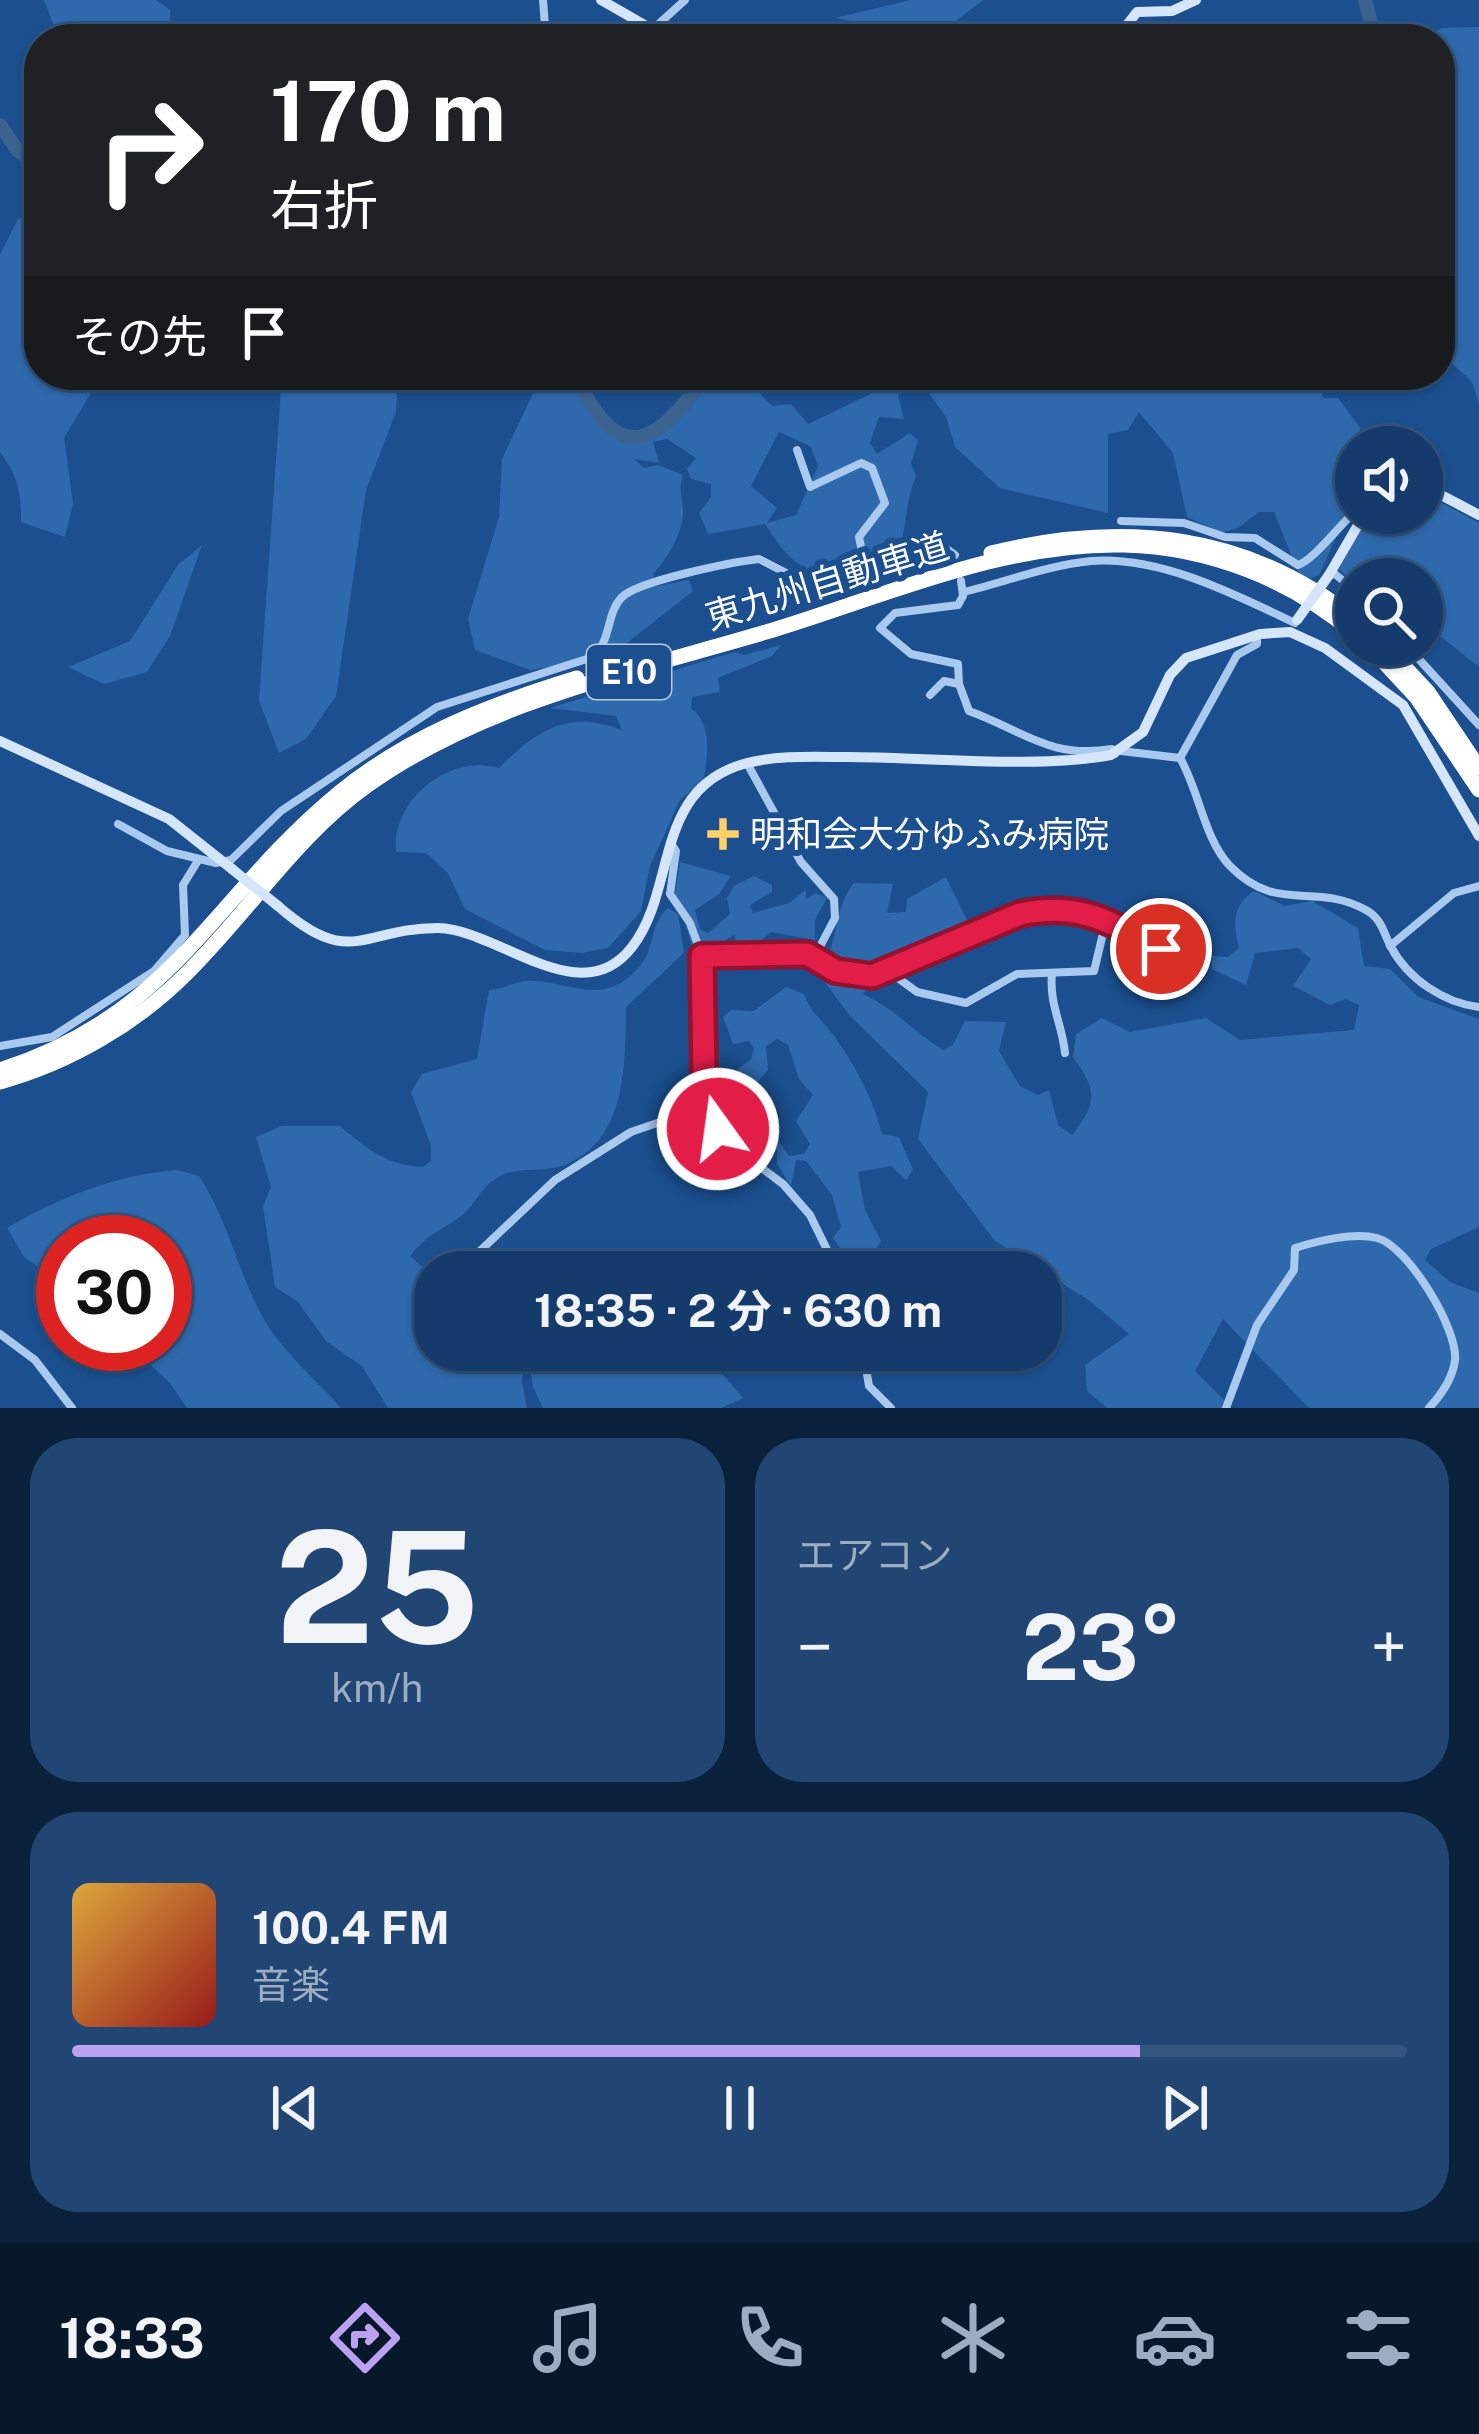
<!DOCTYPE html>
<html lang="ja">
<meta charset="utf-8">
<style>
:root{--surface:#143b6b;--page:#214673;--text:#f1f3f6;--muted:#9dadc1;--line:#33557e;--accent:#bca0f2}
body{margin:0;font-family:"Public Sans","Noto Sans JP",sans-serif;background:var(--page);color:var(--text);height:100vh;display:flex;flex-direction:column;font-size:45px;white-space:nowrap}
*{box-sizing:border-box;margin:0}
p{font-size:39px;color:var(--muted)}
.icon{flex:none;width:66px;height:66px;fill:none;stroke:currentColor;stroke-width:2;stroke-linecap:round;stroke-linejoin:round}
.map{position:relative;height:1408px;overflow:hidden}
.side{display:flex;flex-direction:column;gap:30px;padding:30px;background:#0b203b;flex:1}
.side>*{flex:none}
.banner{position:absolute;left:24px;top:24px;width:1431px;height:366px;border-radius:48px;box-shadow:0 3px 9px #0004,0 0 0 3px var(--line);background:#202124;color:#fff;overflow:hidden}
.controls{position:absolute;left:1335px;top:426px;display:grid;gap:24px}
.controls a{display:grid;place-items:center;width:108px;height:108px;border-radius:50%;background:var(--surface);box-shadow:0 3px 9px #0004,0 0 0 3px var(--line);font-size:60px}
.speed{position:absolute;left:36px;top:1215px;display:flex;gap:24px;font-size:60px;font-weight:700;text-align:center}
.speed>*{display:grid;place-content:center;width:156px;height:156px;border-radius:50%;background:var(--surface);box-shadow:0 3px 9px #0004,0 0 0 3px var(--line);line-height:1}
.speed .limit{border:18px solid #d22;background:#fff;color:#111}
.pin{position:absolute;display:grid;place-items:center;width:102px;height:102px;color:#fff;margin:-51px;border:6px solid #fff;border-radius:50%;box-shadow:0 3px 12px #0007}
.me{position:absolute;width:132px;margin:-66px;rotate:346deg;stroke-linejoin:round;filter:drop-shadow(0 0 9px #0008)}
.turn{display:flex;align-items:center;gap:42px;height:252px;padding:0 48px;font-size:54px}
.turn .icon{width:156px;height:156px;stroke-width:2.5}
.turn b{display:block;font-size:84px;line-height:102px}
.then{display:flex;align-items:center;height:114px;padding:0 48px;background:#0003;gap:24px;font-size:45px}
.big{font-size:90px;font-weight:700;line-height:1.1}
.side .tile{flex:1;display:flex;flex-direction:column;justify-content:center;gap:18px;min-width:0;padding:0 42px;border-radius:48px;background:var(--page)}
.side .dial{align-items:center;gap:0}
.dial b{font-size:156px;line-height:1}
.song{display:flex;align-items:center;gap:36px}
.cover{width:144px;height:144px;border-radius:18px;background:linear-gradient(135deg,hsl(40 70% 55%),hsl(0 70% 35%))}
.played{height:12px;border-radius:6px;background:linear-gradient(90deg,var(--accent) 80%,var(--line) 80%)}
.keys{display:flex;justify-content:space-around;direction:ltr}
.heat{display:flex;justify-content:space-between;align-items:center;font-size:66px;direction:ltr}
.side .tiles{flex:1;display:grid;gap:30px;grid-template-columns:1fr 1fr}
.tile:last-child{grid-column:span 2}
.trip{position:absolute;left:414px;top:1251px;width:648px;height:120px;border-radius:48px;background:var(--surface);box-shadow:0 3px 9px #0004,0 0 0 3px var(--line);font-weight:700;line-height:120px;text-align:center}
.tabs{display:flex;height:192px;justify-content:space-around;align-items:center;background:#08182b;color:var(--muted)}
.tabs .icon{width:84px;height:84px}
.tabs .on{color:var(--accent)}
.tabs b{font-size:54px;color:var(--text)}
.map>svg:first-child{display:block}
.green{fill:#2e69ad;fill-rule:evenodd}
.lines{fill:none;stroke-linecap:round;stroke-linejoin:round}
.river{stroke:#3c6290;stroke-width:14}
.street{stroke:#a9c9ee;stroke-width:8}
.secondary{stroke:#d6e6fa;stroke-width:10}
.highway{stroke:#fff;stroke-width:15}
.secondary-bridge{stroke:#d6e6fa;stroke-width:10}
.route-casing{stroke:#92132f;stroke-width:30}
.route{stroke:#e11d48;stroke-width:21}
.poi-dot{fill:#ffd166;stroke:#1b4f8f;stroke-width:4.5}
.labels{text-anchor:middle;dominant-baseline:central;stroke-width:12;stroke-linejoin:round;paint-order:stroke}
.shield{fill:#1b4f8f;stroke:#bbcadd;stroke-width:3}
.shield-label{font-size:33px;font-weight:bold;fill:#fff}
.street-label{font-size:36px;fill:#fff;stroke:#1b4f8f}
.poi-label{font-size:36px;fill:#fff;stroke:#1b4f8f;text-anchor:start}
</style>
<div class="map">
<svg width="1479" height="1408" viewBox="0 0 1479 1408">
<rect width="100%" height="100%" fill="#1b4f8f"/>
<g class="green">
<path d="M 44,0 L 156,0 L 170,10 L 170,39 L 59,39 Z"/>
<path d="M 911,0 L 983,0 L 933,39 L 877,39 L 867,24 L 835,18 Z"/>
<path d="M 1479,27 L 1479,404 L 1472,382 L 1440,352 L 1440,39 L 1417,39 L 1443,28 Z"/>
<path d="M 39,211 L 39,375 L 100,378 L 64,438 L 73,504 L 65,537 L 21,522 C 22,494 17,474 0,452 L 0,255 L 18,219 Z"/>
<path d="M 282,375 L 398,375 L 396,412 L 366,490 L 336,696 L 306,739 L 279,753 L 259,701 Z"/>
<path d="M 712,375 L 755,375 L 759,393 L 772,406 L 791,404 L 808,424 L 879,390 L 883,375 L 893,375 L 904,419 L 879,417 L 870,443 L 877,454 L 910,433 L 918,441 L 911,463 L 916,476 C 905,502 908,525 898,552 C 830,575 808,593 765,524 L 708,534 L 699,513 L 711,497 L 711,484 L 691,479 L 687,469 L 696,458 L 667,439 L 653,442 L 659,463 L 634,459 L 644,468 L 658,465 L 683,475 C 678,491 683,498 683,513 C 682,536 667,558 653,574 L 657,586 L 689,580 L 693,591 L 608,658 L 530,670 L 475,650 L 468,619 L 499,517 L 502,459 L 536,387 L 569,380 C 583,403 610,409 621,432 L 658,435 L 691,407 ZM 779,432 L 810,446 L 818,466 L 796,515 L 767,523 L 777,508 L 751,486 Z"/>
<path d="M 916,375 L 1314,375 L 1324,398 L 1338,398 L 1360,428 L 1356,510 L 1337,535 L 1319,575 L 1309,579 L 1298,572 L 1274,512 L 1258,512 L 1240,527 L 1221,533 L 1187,517 L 1173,453 L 1139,412 L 1128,430 L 1108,434 L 1108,513 L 1000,488 L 955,447 L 946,417 Z"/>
<path d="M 1422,492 L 1479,523 L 1479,667 L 1440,636 L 1422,633 L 1422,579 L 1356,579 L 1356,587 L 1339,569 L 1370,513 L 1422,513 Z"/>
<path d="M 202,545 L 170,636 L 147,672 L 104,684 L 68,667 L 130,641 L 178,565 Z"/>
<path d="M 781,645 L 772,656 L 718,678 L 720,692 L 692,697 L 691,708 C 713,725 708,756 703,781 L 680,800 L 650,866 L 641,911 L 608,948 L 582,953 L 545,950 L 465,909 L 448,873 L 426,853 L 396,852 C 391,802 447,753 499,768 C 537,730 568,709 622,730 L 616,716 L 550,708 L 734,652 L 744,655 Z"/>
<path d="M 680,862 L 731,876 L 719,894 L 695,910 L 700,929 L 708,933 L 730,914 L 727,898 L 735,885 L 754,876 L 772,885 L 772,892 L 750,905 L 753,913 L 789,903 L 806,890 L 806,899 L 816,893 L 827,898 L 815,920 L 815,940 L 771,932 L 750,949 L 739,948 L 734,935 L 707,951 L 692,945 L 675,893 Z"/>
<path d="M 946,877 L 980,947 L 973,949 L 968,940 L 933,961 L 888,963 L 863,974 L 843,966 L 834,974 L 869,986 L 863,994 C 895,1009 914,1032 943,1050 L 953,1045 L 965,1021 L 1006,1022 L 999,1051 L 1020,1086 L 1038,1095 L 1049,1090 L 1058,1125 L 1072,1135 C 1098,1102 1097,1090 1073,1057 L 1076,1034 L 1102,1018 L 1130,1032 L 1206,1018 L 1240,1040 L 1354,1030 L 1359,1005 L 1346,999 L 1330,1005 L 1293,986 L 1311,959 L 1298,948 L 1255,953 L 1246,985 L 1212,969 L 1212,956 L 1228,957 L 1239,948 C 1233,925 1232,905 1254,891 L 1285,906 L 1312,901 L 1358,928 L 1364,966 L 1390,969 L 1418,997 L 1479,1019 L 1479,1227 L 1431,1249 L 1425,1260 L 1450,1282 L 1479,1293 L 1479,1408 L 1309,1408 L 1223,1319 L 1195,1371 L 1232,1408 L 1107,1408 L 1087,1391 L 1085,1365 L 1129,1334 L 1090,1301 L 995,1241 L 918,1139 L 928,1092 L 850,1016 L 818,973 C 839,951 832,909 854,883 L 893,884 L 887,913 L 906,912 L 907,899 Z"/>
<path d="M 668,908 L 678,914 L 684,953 L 626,1007 C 625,1062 628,1144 561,1166 C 540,1173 518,1166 498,1177 C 480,1187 476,1205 460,1217 C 441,1230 424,1237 410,1256 L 435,1278 L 435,1350 L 525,1350 L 522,1383 L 527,1408 L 388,1408 L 362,1366 L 327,1342 L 297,1301 L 275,1287 L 263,1206 L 271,1187 L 256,1137 L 282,1126 L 340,1126 C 367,1149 386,1165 423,1167 L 431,1161 L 431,1146 L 411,1092 L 422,1074 L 477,1059 L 489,990 C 502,989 515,982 525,981 C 565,977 601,1012 640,966 C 655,949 649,925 668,908 Z"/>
<path d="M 786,987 L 804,994 C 811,1014 825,1022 837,1040 C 857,1069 873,1099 882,1134 L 899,1137 L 913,1170 L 906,1180 L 891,1166 L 858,1172 L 865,1210 L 881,1241 L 875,1250 L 888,1272 L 875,1272 L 862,1260 L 845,1272 L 846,1255 L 833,1238 L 841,1227 L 832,1195 L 806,1161 L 796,1160 L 791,1186 L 777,1164 L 777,1138 L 789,1156 L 804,1154 L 810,1144 L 796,1121 L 813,1095 L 799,1079 L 788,1045 L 777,1039 L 766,1046 L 768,1070 L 754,1087 L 743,1084 L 738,1069 L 751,1059 L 754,1049 L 749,1041 L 733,1044 L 723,1017 L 732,1010 L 754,1011 Z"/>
<path d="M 177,1170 L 199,1176 C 227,1218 237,1269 261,1314 C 281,1351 314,1377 341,1408 L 187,1408 L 170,1383 L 128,1344 L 165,1344 L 165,1242 L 63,1242 L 63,1284 L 24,1257 L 7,1228 C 58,1198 118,1174 177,1170 Z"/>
<path d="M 527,1350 L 702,1350 L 743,1398 L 721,1408 L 543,1408 L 533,1387 Z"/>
</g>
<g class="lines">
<g class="river">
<path d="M 1365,0 L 1375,39"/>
<path d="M 0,125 L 18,151 L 39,164"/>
<path d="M 466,375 L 477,385 L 503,375"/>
<path d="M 576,375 C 617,468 657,447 705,375"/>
</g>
<g class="street">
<path d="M 543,0 L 546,39"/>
<path d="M 652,30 L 685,0"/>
<path d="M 797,450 L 810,487 L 861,463 L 872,468 L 885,503 L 859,537 L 867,576"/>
<path d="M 1121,521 L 1184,523 L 1225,537 L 1255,538 L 1298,565 C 1314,560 1340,524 1356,511"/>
<path d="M 1331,571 L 1356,591"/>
<path d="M 964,592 C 1005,582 1049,565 1091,561 C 1161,556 1234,594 1295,623"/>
<path d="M 1406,645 L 1479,725"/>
<path d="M 959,684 L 958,664 L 911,654 L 880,628 L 895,613 L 958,605 L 963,596 L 961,581"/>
<path d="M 930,695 L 944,681 L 959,684 L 969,711 C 1024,731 1049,759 1112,749 L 1115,754"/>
<path d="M 1121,751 L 1180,758 L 1237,655 L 1257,644 L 1257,635"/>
<path d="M 1180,758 C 1199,790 1204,839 1230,866 C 1278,915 1313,881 1366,910 C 1382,919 1383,932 1391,947 C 1408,979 1444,1003 1479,1007"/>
<path d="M 747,763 L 801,862 L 834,899 L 835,918 L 815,956 L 836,971 L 872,975 L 1020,914 L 1043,911 L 1107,917 L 1161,949 L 1203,959"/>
<path d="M 118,824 L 167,851 L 216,863 L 231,860 L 281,811 L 437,707 L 593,657 C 612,639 606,615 621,598 C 636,581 733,562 759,559 L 815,588 L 889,569 L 940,544 L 955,555"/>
<path d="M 671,843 L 676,851 L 670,894 L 690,923 L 702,956"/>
<path d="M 1390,946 L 1454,893 L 1479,886"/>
<path d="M 815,956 L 702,956 L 704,1071 L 723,1139 L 783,1184 L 810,1215 L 838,1272"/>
<path d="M 887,970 L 917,992 L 966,1003 L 1017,974 L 1094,971 L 1107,917"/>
<path d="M 1052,973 C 1049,1005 1062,1023 1065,1053"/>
<path d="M 0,1046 L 52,1037 L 154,971 L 185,935 L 183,885 L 199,859"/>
<path d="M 463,1267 L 555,1180 L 631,1132 L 663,1121 L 705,1061"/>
<path d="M 0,1334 L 35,1360 L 72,1408"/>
<path d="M 863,1350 L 869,1386 L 891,1408"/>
<path d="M 1226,1408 L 1257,1325 L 1294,1270 L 1295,1248 C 1317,1241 1354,1232 1377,1238 C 1408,1246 1458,1329 1455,1360 C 1453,1377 1441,1395 1429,1408"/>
</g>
<g class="secondary">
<path d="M 601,0 L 669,39"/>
<path d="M 1116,39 L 1137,12 L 1172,11 L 1196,0"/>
<path d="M 1422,485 L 1479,515"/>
<path d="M 1329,575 L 1365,513"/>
<path d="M 0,741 L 169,819 L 232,869"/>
<path d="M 278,906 C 351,970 362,928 438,928 C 498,929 581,1014 632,947 C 678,888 652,788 747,763 C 779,755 814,757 847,757 C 923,757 1039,769 1111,755 L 1143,732 L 1170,675 L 1186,658 L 1260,634 L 1290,632 L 1325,648 L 1403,705 L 1479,836"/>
</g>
<g class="highway">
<path d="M 991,553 C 1123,521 1247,532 1356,620"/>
<path d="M 1368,645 L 1417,698 L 1479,790"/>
<path d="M 1384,645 L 1428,692 L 1479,768"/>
<path d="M 0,1070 C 177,1013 211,898 340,792 C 410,735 492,704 577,678"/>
<path d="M 0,1082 C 69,1063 136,1024 186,974 C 249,912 296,836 368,785 C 486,701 636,671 773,630 C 885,596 1004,542 1124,545 C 1209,547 1292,580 1356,635"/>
</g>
<g class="secondary-bridge">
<path d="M 1297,620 L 1329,575"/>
<path d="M 232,869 L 278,906"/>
</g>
</g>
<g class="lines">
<g class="route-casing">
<path id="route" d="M 718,1129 L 704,1071 L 702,956 L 807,954 L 836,971 L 872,976 L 1020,914 C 1080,901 1111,923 1161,949"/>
</g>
<use href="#route" class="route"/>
</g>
<path class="poi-dot" d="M717 816h12v12h12v12h-12v12h-12v-12h-12v-12h12z"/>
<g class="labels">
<rect class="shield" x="587" y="645" width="84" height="54" rx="9"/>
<g class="shield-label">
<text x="629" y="672">E10</text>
</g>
<g class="street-label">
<text transform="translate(827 581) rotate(-17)">東九州自動車道</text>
</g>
<g class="poi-label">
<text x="750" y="834">明和会大分ゆふみ病院</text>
</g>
</g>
</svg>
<div class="controls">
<a><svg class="icon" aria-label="sound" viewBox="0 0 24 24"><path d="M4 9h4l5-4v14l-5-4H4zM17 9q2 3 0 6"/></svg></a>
<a><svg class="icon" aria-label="search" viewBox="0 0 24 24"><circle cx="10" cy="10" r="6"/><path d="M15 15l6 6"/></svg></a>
</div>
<div class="speed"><div class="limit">30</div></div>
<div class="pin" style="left:1161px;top:949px;background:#d93025"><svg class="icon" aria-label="arrive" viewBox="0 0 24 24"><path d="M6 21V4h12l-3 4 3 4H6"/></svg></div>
<svg class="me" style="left:718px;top:1129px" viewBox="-20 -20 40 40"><circle r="17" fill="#e11d48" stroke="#fff" stroke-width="3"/><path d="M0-11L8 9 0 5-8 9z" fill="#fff"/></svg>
<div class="trip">18:35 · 2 分 · 630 m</div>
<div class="banner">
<div class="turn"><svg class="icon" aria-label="right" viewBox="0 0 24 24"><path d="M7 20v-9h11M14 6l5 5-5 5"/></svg><div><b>170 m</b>右折</div></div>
<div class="then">その先<svg class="icon" aria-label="arrive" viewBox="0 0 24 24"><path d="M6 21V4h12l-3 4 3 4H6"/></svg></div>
</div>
</div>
<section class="side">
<div class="tiles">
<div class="tile dial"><b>25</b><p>km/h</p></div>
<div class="tile"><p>エアコン</p>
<div class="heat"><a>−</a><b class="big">23°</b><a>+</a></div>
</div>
<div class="tile">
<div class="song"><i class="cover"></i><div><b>100.4 FM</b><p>音楽</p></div></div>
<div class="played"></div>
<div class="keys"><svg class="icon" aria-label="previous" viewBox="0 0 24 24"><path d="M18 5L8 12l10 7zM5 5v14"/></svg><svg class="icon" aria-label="pause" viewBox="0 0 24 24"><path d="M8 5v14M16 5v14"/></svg><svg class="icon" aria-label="next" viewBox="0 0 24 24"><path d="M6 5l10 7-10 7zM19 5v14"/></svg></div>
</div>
</div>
</section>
<nav class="tabs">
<b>18:33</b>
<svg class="icon on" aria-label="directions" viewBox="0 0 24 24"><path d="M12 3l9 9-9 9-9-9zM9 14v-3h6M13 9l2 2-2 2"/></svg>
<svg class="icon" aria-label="music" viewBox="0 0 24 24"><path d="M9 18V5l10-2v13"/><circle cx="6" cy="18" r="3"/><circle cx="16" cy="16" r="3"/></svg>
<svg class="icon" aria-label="phone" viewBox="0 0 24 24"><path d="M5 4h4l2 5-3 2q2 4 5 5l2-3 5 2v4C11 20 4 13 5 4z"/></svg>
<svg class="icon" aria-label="climate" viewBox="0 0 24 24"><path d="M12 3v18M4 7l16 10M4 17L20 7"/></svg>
<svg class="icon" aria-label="car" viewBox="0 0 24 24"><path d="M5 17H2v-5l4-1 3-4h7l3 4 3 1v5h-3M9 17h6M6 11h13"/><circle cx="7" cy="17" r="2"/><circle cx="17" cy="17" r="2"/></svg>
<svg class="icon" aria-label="filters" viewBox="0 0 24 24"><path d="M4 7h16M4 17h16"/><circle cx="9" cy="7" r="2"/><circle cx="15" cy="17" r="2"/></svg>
</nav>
